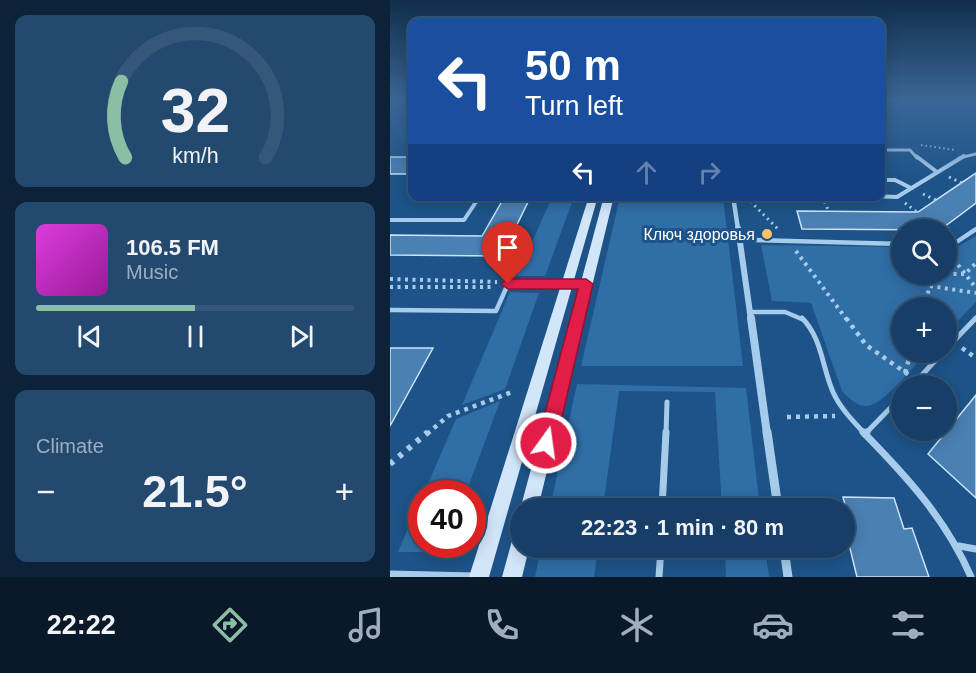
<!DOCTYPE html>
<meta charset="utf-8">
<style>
:root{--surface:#163e66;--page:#23496f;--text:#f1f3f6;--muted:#9eaebf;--line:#35577a;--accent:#8abfa5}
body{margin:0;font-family:Arial,sans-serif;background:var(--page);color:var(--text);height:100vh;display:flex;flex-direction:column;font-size:22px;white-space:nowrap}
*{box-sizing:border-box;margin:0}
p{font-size:20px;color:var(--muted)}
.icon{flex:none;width:33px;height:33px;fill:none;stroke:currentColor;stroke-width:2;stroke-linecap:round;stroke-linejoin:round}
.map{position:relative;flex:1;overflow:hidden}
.drawer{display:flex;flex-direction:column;gap:15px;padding:15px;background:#0c2238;width:390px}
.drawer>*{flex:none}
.guide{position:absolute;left:18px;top:18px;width:477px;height:183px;border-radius:12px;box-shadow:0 3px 15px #0003,0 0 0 2px var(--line);background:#1a4fa0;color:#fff;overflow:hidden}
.tools{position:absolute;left:501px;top:219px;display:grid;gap:12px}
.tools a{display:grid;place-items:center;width:66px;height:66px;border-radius:50%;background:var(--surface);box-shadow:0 3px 15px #0003,0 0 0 2px var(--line);font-size:30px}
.speed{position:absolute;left:18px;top:480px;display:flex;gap:12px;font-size:30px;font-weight:700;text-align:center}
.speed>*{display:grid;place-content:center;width:78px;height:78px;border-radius:50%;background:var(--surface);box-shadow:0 3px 15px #0003,0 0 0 2px var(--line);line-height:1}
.speed .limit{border:9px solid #d22;background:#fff;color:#111}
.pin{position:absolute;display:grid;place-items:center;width:51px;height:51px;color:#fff;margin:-62px -26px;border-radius:50% 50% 50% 0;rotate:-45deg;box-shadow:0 0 6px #0007}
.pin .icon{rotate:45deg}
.me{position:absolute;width:66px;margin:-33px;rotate:14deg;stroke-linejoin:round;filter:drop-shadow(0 0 4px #0008)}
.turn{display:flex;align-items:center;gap:21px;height:126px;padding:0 18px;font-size:27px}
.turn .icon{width:78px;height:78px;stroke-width:2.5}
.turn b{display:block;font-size:42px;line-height:51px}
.lanes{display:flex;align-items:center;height:57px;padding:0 18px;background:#0003;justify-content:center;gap:30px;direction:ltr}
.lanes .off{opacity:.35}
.big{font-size:45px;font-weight:700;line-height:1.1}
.drawer .widget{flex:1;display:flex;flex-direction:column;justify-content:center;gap:9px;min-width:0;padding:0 21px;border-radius:12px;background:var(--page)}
.drawer .dial{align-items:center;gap:0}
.dial svg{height:156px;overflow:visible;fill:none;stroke:var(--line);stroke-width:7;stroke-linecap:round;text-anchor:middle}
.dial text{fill:var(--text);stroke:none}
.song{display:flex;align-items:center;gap:18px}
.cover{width:72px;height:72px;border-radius:9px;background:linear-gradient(135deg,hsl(300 70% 55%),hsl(300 70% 35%))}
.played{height:6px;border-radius:3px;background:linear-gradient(90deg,var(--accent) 50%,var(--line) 50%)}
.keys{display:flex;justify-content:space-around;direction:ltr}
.heat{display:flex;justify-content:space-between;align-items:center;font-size:33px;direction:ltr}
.trip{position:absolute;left:120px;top:498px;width:345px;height:60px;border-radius:30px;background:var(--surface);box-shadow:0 3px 15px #0003,0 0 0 2px var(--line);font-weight:700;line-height:60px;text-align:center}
.menu{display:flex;height:96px;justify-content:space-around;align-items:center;background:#091929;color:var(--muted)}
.menu .icon{width:42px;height:42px}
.menu .current{color:var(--accent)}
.menu b{font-size:27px;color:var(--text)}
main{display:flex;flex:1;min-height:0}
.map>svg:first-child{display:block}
.green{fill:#306ea6}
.building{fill:#4a80b2;stroke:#cce3f8;stroke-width:1.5}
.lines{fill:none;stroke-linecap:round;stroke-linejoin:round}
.path-far4{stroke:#a6cbeb;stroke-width:2;stroke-dasharray:1.5 3;stroke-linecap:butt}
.path-far3{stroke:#a6cbeb;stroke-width:3;stroke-dasharray:2 4;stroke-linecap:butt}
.path-far2{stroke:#a6cbeb;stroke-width:4;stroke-dasharray:3 4.5;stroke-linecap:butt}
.path-far1{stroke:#a6cbeb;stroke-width:4.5;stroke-dasharray:4 5;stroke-linecap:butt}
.path{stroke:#a6cbeb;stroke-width:6;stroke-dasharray:4.5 7;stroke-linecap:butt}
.lane-far4{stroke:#a6cbeb;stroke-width:3}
.lane-far3{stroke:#a6cbeb;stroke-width:4}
.lane-far2{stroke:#a6cbeb;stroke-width:4.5}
.lane-far1{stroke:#a6cbeb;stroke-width:5}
.lane{stroke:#a6cbeb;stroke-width:7}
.street-far3{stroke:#a6cbeb;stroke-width:4.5}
.street-far2{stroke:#a6cbeb;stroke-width:6}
.street-far1{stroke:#a6cbeb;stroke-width:8}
.street{stroke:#a6cbeb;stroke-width:9}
.secondary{fill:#d2e6f9;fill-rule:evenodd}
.route{fill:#e11d48;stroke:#92132f;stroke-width:1.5}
.poi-dot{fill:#fbc565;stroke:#1d5388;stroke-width:2}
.labels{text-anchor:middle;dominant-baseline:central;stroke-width:6;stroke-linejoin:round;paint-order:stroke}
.poi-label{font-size:16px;fill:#fff;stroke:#1d5388;text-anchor:end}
</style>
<main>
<section class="drawer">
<div class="widget dial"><svg viewBox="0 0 100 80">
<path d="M14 69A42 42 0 1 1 86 69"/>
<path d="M14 69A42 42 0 0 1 12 30" stroke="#8abfa5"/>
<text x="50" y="56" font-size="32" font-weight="700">32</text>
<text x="50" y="72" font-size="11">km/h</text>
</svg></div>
<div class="widget">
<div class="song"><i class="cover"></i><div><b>106.5 FM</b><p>Music</p></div></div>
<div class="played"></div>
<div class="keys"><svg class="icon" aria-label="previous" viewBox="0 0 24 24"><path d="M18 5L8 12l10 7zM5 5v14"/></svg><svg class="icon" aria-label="pause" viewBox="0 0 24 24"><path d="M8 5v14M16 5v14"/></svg><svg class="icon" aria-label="next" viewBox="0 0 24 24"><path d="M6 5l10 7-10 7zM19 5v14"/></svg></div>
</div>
<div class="widget"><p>Climate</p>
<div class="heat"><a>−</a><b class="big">21.5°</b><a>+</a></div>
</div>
</section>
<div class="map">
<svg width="586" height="577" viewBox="0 0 586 577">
<rect width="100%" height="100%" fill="#1d5388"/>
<g class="green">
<path d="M 162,197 L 184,197 L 155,276 L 127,276 Z"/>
<path d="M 230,197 L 333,197 L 353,366 L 191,366 Z"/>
<path d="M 586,236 L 586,302 L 557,332 L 556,308 L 512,308 L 512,352 L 537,353 C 524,365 493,406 476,406 C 466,406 459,398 452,391 L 421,303 L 382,301 L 371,245 L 511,247 L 512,274 L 556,274 L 557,248 L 569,246 Z"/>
<path d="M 120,292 L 149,293 L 115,389 L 72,405 Z"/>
<path d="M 187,384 L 356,388 L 370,508 L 332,508 L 325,392 L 229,391 L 213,508 L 160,508 Z"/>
<path d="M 110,401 L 76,493 L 34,493 L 66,419 Z"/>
<path d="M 31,498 L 32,544 L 57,545 L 54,552 L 8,552 Z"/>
<path d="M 151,548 L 208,548 L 204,577 L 145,577 Z"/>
<path d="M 335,548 L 375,548 L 379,577 L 336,577 Z"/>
</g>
<g class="building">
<rect x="0" y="157" width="22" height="17"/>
<path d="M 586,173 L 586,203 L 550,230 L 412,229 L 407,211 L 528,212 Z"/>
<path d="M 115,196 L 141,196 L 117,245 L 113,245 L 107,256 L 0,255 L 0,235 L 92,236 Z"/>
<path d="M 0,348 L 43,348 L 0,426 Z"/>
<path d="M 586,395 L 586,498 L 538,454 Z"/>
<path d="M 453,497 L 504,498 L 514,529 L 522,528 L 539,577 L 467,577 L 455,528 L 461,528 Z"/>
</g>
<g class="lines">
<path class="path-far4" d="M 531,145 L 565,150"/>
<g class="path-far3">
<path d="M 559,177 L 572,183"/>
<path d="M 533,194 L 546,200"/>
<path d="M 432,196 L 439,212"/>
<path d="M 356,197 L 388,229"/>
<path d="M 515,203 L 527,212"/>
<path d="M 532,219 L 540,229"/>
<path d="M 539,219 L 559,229"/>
</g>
<g class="path-far2">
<path d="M 538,228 L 540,230"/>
<path d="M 556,228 L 562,231"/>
<path d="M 406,251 L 457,320"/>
<path d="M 559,253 L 586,288"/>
<path d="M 556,274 L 575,274 L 586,263"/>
<path d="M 0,279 L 107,282"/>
<path d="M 540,286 L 586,293"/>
<path d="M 0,287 L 104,287"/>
<path d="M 534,308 L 543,274"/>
</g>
<g class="path-far1">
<path d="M 456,318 L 476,345 L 519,375"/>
<path d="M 572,348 L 586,358"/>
<path d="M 515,373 L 521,352"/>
<path d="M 556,415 L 565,421"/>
<path d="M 397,417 L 445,416"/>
<path d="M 37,434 L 58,416 L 122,392"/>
</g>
<path class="path" d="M 0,464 L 38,432"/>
<g class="lane-far4">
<path d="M 493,150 L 520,150 L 527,158"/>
<path d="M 569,158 L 586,154"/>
</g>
<g class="lane-far3">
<path d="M 526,156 L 547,172"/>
<path d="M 490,180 L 505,180 L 521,188"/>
<path d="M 480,196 L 507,197 L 574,156"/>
<path d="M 0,220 L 74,220 L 90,196"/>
</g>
<g class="lane-far2">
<path d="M 364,240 L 512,244"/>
<path d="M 556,244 L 565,243 L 586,229"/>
<path d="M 0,310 L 106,311 L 118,284 L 196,284"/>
<path d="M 359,312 L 395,312 L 414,320"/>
<path d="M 584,320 L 586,318"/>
</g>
<g class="lane-far1">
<path d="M 412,318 C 432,338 432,367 443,392 C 450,408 463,421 475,434"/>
<path d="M 556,349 L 586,318"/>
<path d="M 522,386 L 553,352"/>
<path d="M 276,434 L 277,402"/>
<path d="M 475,434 L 512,396"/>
</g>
<g class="lane">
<path d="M 473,432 C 517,477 556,519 581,577"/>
<path d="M 475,434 L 477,432"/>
<path d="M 272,508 L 276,432"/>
<path d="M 569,546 L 586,549"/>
<path d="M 0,574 L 84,576"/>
<path d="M 269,577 L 271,548"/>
</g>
<path class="street-far3" d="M 343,196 L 348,229"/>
<path class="street-far2" d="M 348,228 L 361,320"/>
<path class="street-far1" d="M 361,318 L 377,434"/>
<g class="street">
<path d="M 377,432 L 388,508"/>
<path d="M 394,548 L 398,577"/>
</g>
<g class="secondary">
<path d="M 199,196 L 208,196 L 99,577 L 79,577 Z"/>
<path d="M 214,196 L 224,196 L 148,508 L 130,510 Z"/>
<path d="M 130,534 L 130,548 L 139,548 L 132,577 L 112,577 L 123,537 Z"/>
</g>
</g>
<linearGradient id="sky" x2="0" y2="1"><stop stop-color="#102e4b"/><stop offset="0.55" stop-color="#3a6696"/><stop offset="1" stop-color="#3a6696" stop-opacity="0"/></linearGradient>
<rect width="586" height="181" fill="url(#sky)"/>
<path class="route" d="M 118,279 L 196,279 L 203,284 L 166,443 L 163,449 L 156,452 L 149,449 L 147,443 L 188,289 L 118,289 L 111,284 Z"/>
<circle class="poi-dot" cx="377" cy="234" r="6"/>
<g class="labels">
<g class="poi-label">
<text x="365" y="234">Ключ здоровья</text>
</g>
</g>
</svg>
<div class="tools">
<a><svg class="icon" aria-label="search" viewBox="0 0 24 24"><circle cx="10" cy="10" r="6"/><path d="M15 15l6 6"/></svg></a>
<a>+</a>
<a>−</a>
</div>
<div class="speed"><div class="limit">40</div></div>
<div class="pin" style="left:118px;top:284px;background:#d93025"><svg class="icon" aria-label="arrive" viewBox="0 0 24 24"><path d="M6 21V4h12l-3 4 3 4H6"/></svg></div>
<svg class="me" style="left:156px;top:443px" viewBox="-20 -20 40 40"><circle r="17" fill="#e11d48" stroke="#fff" stroke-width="3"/><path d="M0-11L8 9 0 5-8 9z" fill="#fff"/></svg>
<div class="trip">22:23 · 1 min · 80 m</div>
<div class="guide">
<div class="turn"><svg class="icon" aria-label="left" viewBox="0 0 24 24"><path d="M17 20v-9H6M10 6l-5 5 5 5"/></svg><div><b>50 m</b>Turn left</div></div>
<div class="lanes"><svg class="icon" aria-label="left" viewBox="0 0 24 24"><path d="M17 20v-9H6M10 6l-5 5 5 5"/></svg><svg class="icon off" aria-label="ahead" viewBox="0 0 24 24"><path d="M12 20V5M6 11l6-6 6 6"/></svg><svg class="icon off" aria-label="right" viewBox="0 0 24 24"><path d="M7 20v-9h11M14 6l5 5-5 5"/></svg></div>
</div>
</div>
</main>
<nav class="menu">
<b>22:22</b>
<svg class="icon current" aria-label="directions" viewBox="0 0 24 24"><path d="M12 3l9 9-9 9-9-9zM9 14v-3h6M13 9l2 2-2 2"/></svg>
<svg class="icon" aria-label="music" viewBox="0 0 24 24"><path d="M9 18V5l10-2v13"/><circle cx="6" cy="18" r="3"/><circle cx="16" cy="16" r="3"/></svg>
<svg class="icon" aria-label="phone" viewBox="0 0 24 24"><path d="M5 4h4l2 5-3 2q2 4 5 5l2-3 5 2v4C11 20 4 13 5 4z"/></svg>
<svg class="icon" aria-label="climate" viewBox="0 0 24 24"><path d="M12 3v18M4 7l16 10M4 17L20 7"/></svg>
<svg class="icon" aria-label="car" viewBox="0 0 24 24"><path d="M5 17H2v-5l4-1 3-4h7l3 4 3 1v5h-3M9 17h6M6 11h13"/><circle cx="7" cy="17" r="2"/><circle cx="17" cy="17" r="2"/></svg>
<svg class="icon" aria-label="filters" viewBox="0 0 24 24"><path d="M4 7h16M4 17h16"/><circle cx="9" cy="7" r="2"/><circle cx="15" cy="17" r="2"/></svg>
</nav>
